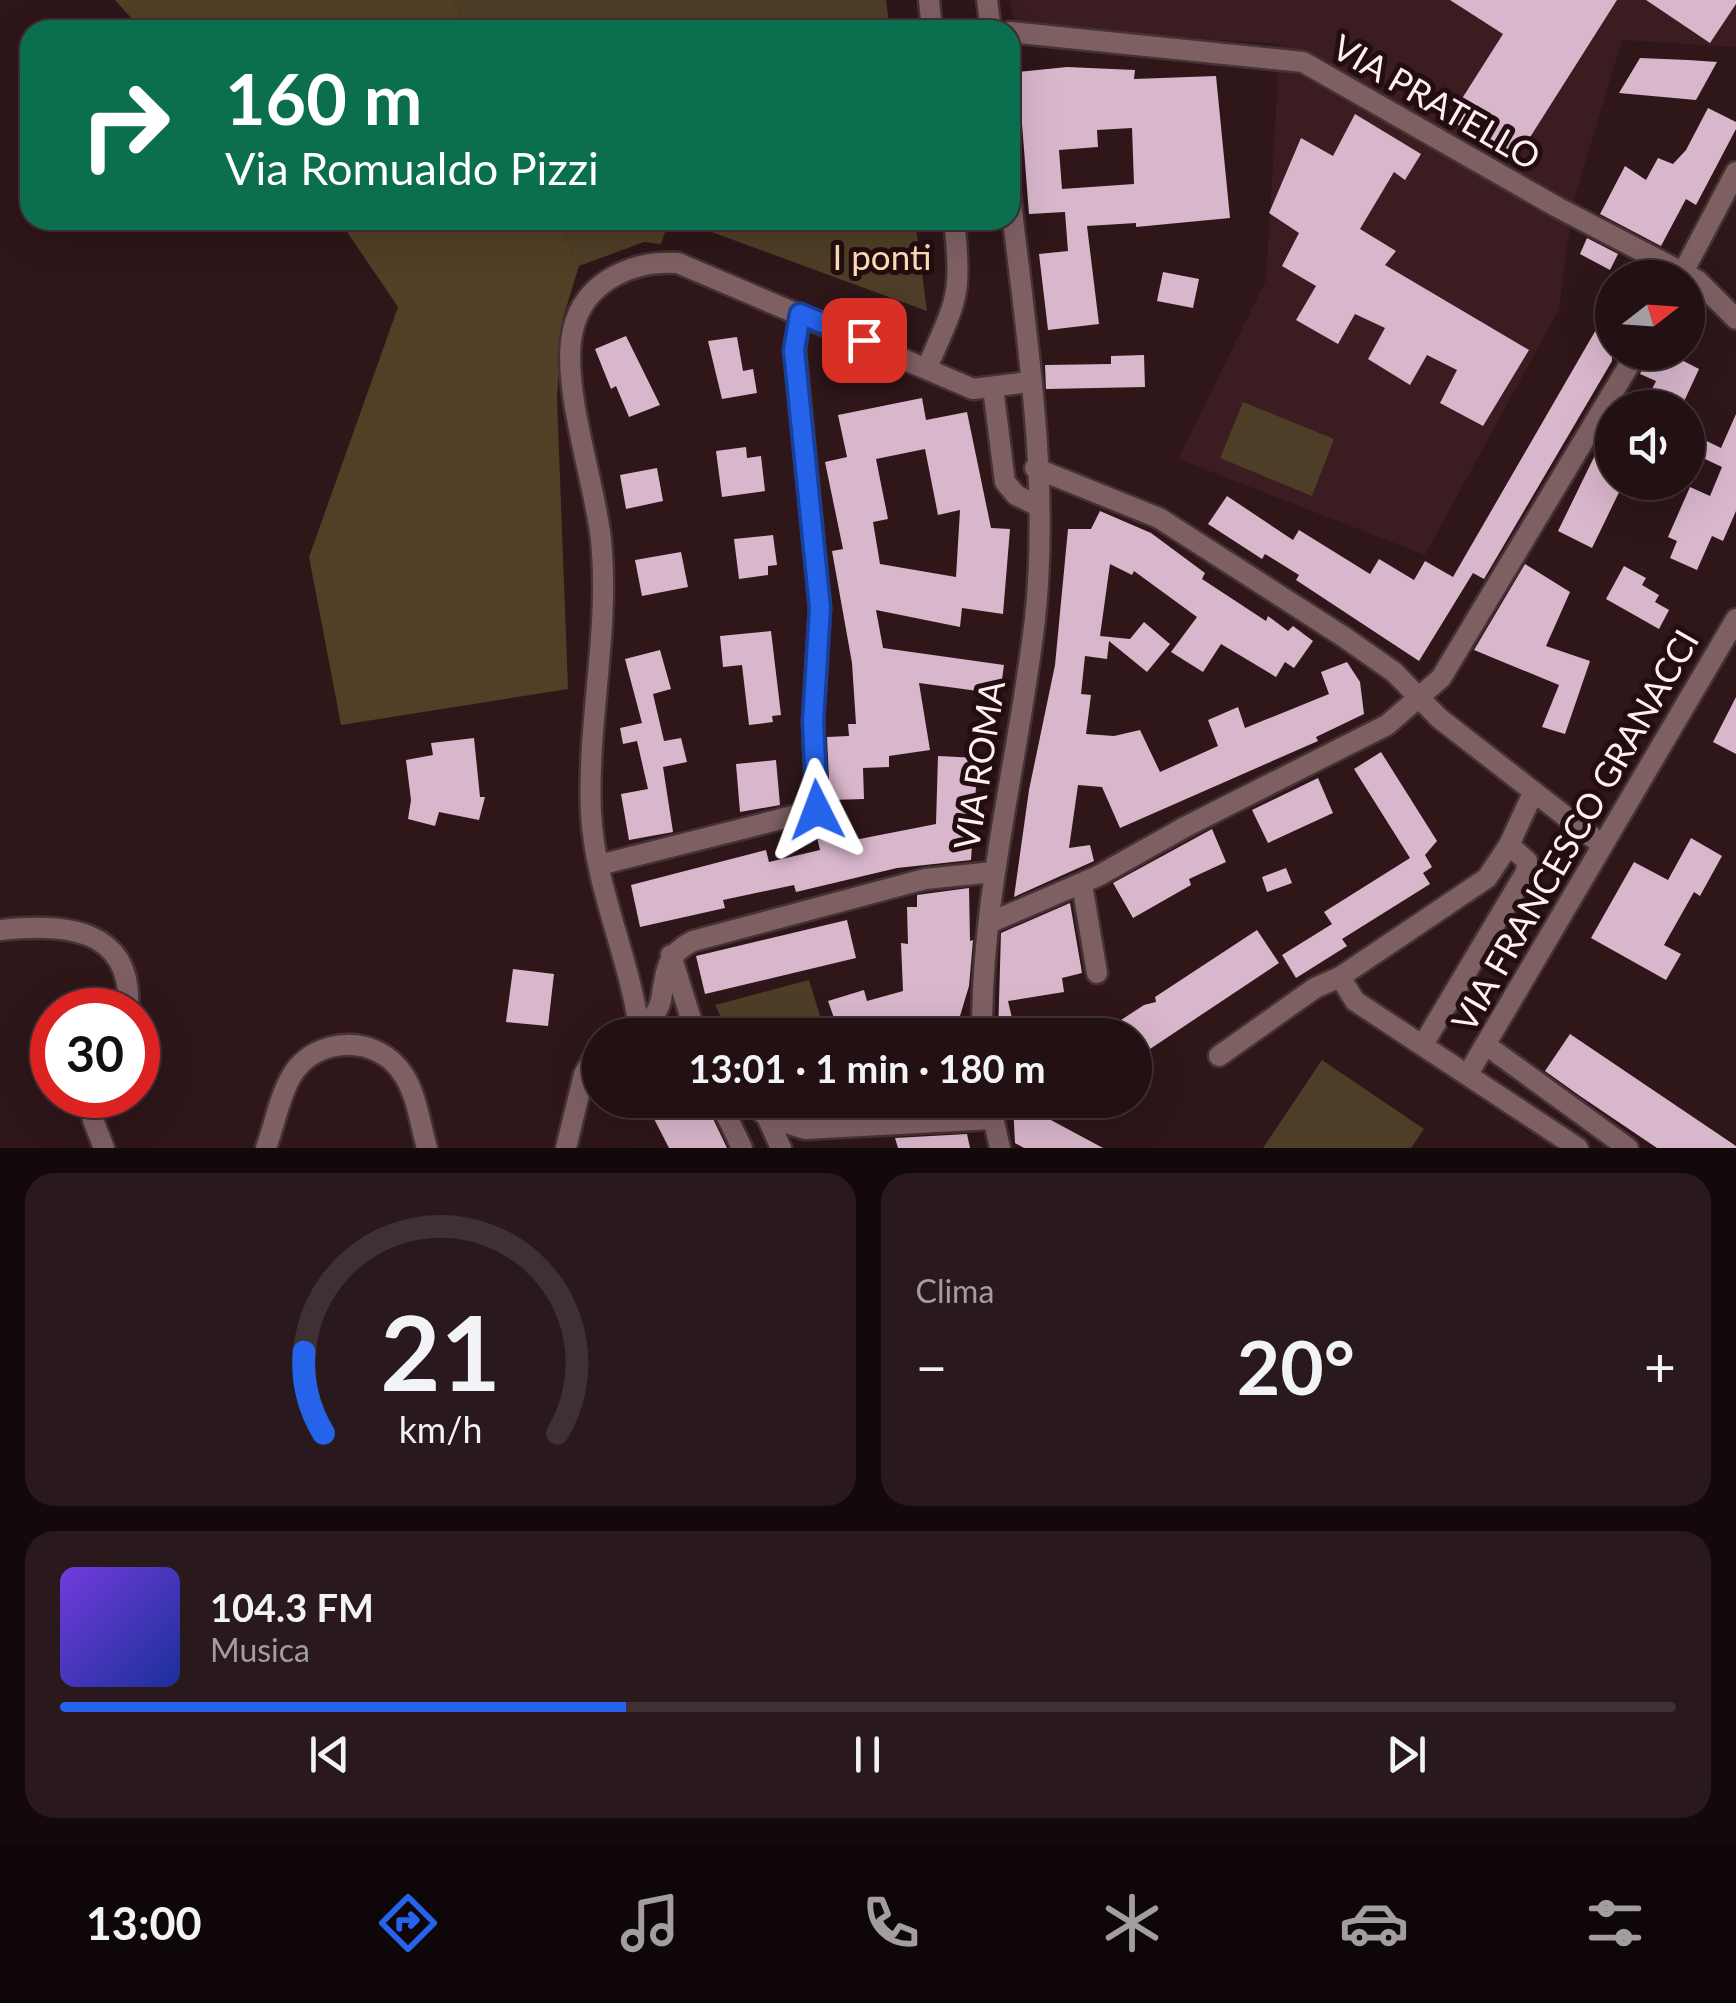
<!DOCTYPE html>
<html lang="it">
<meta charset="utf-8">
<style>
:root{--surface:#221013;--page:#2a191c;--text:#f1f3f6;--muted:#a29da0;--line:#3f3033;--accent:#2563eb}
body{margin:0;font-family:Lato,sans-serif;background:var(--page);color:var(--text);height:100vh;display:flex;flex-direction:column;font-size:38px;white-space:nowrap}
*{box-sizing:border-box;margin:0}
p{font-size:32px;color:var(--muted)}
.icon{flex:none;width:55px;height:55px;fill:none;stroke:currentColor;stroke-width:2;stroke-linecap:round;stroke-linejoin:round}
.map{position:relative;height:1148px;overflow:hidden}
.side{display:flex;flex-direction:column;gap:25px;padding:25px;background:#13090a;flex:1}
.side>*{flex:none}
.guide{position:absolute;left:20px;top:20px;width:1000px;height:210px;border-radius:30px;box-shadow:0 10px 40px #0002,0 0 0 2px var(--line);background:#0b6e4f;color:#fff;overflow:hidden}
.needle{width:65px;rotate:73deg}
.fabs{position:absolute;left:1595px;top:260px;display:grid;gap:20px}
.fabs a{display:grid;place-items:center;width:110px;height:110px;border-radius:50%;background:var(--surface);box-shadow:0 10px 40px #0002,0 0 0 2px var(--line);font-size:50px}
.speed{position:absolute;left:30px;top:988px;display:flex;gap:20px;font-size:50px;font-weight:700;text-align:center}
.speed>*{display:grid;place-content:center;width:130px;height:130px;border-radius:50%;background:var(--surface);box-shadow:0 10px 40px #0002,0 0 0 2px var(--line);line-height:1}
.speed .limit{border:15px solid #d22;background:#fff;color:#111}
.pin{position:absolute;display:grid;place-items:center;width:85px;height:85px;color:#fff;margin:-42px;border-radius:20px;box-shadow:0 5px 15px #0006}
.me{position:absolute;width:110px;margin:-55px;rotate:357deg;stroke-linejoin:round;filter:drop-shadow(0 0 8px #0008)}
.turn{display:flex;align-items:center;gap:35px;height:210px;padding:0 40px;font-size:45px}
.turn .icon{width:130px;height:130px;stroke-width:2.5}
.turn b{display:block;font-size:70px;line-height:85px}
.big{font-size:75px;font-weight:700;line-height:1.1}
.side .tile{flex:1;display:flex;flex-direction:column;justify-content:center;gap:15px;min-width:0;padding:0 35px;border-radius:30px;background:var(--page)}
.side .dial{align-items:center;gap:0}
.dial svg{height:260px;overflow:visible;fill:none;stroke:var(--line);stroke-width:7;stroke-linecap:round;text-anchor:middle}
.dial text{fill:var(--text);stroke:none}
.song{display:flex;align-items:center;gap:30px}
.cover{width:120px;height:120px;border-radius:15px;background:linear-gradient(135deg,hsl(260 70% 55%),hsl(230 70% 35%))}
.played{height:10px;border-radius:5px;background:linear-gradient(90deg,var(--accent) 35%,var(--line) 35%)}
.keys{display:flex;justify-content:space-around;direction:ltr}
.heat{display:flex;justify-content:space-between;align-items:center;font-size:55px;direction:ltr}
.side .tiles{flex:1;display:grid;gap:25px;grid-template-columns:1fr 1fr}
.tile:last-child{grid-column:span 2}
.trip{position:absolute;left:582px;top:1018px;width:570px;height:100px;border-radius:50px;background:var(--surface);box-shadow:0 10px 40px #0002,0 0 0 2px var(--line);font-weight:700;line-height:100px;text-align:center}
.dock{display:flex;height:160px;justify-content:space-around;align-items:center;background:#0e0608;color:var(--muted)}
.dock .icon{width:70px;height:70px}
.dock .selected{color:var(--accent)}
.dock b{font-size:45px;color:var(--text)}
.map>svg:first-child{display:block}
.built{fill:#3b1d21}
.green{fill:#4f3e27}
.forest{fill:#523f25}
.building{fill:#d8b6cb;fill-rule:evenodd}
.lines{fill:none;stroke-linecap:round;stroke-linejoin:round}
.minor-casing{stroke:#443234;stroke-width:25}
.minor{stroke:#7e6063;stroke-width:20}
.route-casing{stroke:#184099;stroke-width:25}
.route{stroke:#2563eb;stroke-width:18}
.labels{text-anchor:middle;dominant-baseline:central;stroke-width:10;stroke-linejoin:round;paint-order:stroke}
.street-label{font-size:35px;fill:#fef0f1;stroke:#240d10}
.park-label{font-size:35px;fill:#fddeb7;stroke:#240d10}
</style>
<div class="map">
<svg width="1736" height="1148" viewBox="0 0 1736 1148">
<rect width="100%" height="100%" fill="#2e1619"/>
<path class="built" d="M 1010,0 L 1736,0 L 1736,47 L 1622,40 L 1573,203 L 1559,309 L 1425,555 L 1178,459 L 1266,280 L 1280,44 L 1015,27 Z"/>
<g class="green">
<path d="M 453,0 L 886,0 L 890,30 L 468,30 Z"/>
<path d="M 557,220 L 669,220 L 661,244 L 644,242 L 579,266 Z"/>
<path d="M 679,220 L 915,220 L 927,311 Z"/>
<path d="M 1243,402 L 1334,439 L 1312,496 L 1220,458 Z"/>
<path d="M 809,980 L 826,1035 L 730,1035 L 715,1005 Z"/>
<path d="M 1322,1060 L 1424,1129 L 1411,1148 L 1263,1148 Z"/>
<path d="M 777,1100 L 846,1100 L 849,1111 L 827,1114 Z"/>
</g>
<g class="forest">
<path d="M 115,0 L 453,0 L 468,30 L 142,30 Z"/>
<path d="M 339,220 L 557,220 L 579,266 L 563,318 L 557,398 L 568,689 L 341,725 L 309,557 L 398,307 Z"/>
</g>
<g class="building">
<path d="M 1450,0 L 1617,0 L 1515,161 L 1449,119 L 1503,34 Z"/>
<path d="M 1646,0 L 1736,0 L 1736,4 L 1710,43 Z"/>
<path d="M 1640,58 L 1688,60 L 1717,62 L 1696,100 L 1619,93 Z"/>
<path d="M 1067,67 L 1135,70 L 1134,79 L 1216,76 L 1230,218 L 1136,227 L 1136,223 L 1087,226 L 1099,324 L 1048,330 L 1039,254 L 1068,251 L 1065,212 L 1029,214 L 1018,72 ZM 1132,128 L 1134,184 L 1062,189 L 1059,150 L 1098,147 L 1097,130 Z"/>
<path d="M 1708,108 L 1736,122 L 1736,129 L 1696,205 L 1686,199 L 1661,246 L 1600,214 L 1625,166 L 1646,180 L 1658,158 L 1673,164 L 1686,150 Z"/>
<path d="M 1355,114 L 1421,154 L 1405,180 L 1394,172 L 1360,229 L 1396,251 L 1385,265 L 1529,350 L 1483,426 L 1440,403 L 1457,370 L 1427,355 L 1410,385 L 1368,359 L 1385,328 L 1355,314 L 1338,344 L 1296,320 L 1316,286 L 1282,266 L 1299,233 L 1269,213 L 1301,138 L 1333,156 Z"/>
<path d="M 1587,238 L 1618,254 L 1610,270 L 1580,254 Z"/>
<path d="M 1163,272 L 1199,279 L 1193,308 L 1157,301 Z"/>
<path d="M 1612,302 L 1612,361 L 1484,579 L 1473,573 L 1419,661 L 1296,580 L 1299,575 L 1265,554 L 1262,559 L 1208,524 L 1227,496 L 1293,540 L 1299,530 L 1370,574 L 1379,559 L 1414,580 L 1425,561 L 1453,577 Z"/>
<path d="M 626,336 L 660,405 L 629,417 L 616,386 L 611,389 L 595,349 Z"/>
<path d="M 737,337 L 743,371 L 753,369 L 757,393 L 722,399 L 708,341 Z"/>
<path d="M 1651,352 L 1666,352 L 1699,369 L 1681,408 L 1643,408 L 1656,381 L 1640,374 Z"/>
<path d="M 1144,355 L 1145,387 L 1046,389 L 1045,365 L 1111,364 L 1111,356 Z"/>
<path d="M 922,398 L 926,420 L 967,412 L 991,528 L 1010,529 L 1003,614 L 962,608 L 960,627 L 876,610 L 883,648 L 1004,665 L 1000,694 L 919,683 L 930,750 L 889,756 L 889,767 L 863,768 L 864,799 L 830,800 L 827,737 L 849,736 L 848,724 L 856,724 L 852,663 L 832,551 L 843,549 L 825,462 L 847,457 L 838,415 ZM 925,449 L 938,515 L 960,510 L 956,577 L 880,564 L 873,522 L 888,519 L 876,459 Z"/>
<path d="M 1736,414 L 1736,511 L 1723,541 L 1712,536 L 1697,570 L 1670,558 L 1677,541 L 1668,537 L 1690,487 L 1710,496 L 1722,467 L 1688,451 L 1688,432 L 1721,448 Z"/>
<path d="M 746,447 L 747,458 L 761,456 L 765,491 L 722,497 L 716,451 Z"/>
<path d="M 1597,451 L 1612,459 L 1612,482 L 1624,482 L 1592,548 L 1558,531 Z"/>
<path d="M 657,468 L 663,501 L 626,509 L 620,475 Z"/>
<path d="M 1100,511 L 1151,533 L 1205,573 L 1202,579 L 1266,621 L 1268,616 L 1288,631 L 1293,626 L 1313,641 L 1294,668 L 1285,662 L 1276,677 L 1221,644 L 1203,672 L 1171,652 L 1197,617 L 1134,571 L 1132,575 L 1110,564 L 1100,636 L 1130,639 L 1144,622 L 1170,644 L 1147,672 L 1109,641 L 1107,659 L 1085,656 L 1081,694 L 1091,695 L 1086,734 L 1114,736 L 1140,730 L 1160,772 L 1218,746 L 1208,720 L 1238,707 L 1245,728 L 1329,694 L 1321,672 L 1347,662 L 1360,682 L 1364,714 L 1316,737 L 1318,741 L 1120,828 L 1102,787 L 1078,785 L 1069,848 L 1090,845 L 1094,861 L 1014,897 L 1029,790 L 1055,665 L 1068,529 L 1091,529 Z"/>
<path d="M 773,535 L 777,565 L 768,566 L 768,575 L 739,579 L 734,539 Z"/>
<path d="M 681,552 L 688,587 L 642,596 L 635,560 Z"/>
<path d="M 1525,564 L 1570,592 L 1546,646 L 1590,661 L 1565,734 L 1542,727 L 1559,685 L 1474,650 Z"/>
<path d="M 1624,566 L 1646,578 L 1642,585 L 1659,595 L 1655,602 L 1669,610 L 1659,629 L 1606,599 Z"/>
<path d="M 771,631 L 781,715 L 772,716 L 773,722 L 749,725 L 742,665 L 723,667 L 720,636 Z"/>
<path d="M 660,650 L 671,689 L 653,694 L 664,741 L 681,738 L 687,762 L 663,767 L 673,832 L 629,840 L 621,794 L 648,789 L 637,741 L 623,744 L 620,728 L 642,723 L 625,659 Z"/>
<path d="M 1736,697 L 1736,754 L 1713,742 Z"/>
<path d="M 474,738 L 480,797 L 485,797 L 479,820 L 439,812 L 435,826 L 408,819 L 411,800 L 406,760 L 433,755 L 431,743 Z"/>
<path d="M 1381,752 L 1437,841 L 1425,855 L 1432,867 L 1423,873 L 1430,884 L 1342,939 L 1347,946 L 1296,978 L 1282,955 L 1332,924 L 1324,912 L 1410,858 L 1354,769 Z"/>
<path d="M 938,756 L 978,758 L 971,860 L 897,868 L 796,892 L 794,885 L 723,900 L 725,908 L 640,927 L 631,885 L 766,850 L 769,862 L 820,850 L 814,825 L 830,813 L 839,843 L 936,824 Z"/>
<path d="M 776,760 L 780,805 L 740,812 L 736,764 Z"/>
<path d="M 1318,778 L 1333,813 L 1268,843 L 1252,810 Z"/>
<path d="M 1212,829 L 1226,862 L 1189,879 L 1191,885 L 1133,918 L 1113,883 Z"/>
<path d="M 1691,838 L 1722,856 L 1700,896 L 1694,892 L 1664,945 L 1681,954 L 1666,980 L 1591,938 L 1634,862 L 1668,880 Z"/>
<path d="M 1286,868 L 1292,883 L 1267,892 L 1262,877 Z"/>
<path d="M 969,888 L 970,941 L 973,940 L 969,986 L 960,1016 L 962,1035 L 929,1035 L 929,1026 L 891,1035 L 886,1019 L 839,1032 L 828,1001 L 864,990 L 867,1001 L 903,991 L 901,943 L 908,944 L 907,907 L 917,907 L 917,895 Z"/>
<path d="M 1070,903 L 1082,973 L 1062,978 L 1064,992 L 1008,1001 L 1016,1035 L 998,1035 L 1001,933 Z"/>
<path d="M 847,920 L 856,958 L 705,994 L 696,956 Z"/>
<path d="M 1257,930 L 1279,963 L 1135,1059 L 1135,1035 L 1098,1035 L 1144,1005 L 1156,1002 L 1155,997 Z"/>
<path d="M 513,969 L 554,974 L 548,1026 L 506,1022 Z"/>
<path d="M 1570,1034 L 1736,1146 L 1736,1148 L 1657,1148 L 1580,1096 L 1545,1071 Z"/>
<path d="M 677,1100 L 704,1100 L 727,1148 L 669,1148 L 651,1113 Z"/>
<path d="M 888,1100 L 962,1100 L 963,1107 L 889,1111 Z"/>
<path d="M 1046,1100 L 1049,1119 L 1103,1148 L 1024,1148 L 1015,1143 L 1013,1105 Z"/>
<path d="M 967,1134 L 970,1148 L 898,1148 L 895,1138 Z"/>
</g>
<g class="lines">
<g class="minor-casing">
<g id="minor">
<path d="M 929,0 L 932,30"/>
<path d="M 987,0 L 991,30"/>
<path d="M 1010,32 L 1303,62 L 1557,207 L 1697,280 L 1736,319"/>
<path d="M 1680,278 L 1736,172"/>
<path d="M 927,368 C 956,300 963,297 954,220"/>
<path d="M 993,388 L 1005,482 L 1016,495 L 1038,506"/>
<path d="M 1035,468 L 1159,518 L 1344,637 L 1394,672 L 1439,718 L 1601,844"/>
<path d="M 599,865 L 817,810 L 813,721 L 820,608 L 795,350 L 800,314"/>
<path d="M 1082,884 L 1097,973"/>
<path d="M 989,923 L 1098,876 L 1185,827 L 1387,725 L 1441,678 L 1637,352"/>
<path d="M 0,930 C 61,923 134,926 128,1010"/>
<path d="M 671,955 L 696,1035"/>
<path d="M 1340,977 L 1355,1001 L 1578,1148"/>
<path d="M 640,1035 C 631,960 595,889 591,813 C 587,721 610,632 601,540 C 595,482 560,384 573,330 C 584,281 633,260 678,263 L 973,389 L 1029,382"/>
<path d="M 642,1035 C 648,1024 659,1011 661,1000 C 666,971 665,955 693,941 L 925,879 L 994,872"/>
<path d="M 982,1035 C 981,894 1019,758 1035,619 C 1050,480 1026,333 1010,194"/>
<path d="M 1424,1043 L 1526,872 L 1527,861 L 1509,845"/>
<path d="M 1486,1045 L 1628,1148"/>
<path d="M 1219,1056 L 1315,988 L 1340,977 L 1487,878 L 1509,845 L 1533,793"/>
<path d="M 1468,1074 L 1736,619"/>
<path d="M 94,1095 L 93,1120 L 104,1148"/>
<path d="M 719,1100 L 742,1148"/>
<path d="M 749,1100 L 767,1117 L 805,1129 L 993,1119"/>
<path d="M 989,1100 L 1000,1148"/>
<path d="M 767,1117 L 781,1148"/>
<path d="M 266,1148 C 275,1124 279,1097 292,1075 C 317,1035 378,1035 403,1074 C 417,1095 420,1124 427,1148"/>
<path d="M 566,1148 L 584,1074 L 600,1047"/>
</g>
</g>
<use href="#minor" class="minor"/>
</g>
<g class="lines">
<g class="route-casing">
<path id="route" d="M 817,810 L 813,721 L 820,608 L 794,350 L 800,314 L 864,340"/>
</g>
<use href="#route" class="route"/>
</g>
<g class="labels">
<g class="street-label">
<text transform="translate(1437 101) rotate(30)">VIA PRATELLO</text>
<text transform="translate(978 765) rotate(-81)">VIA ROMA</text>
<text transform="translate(1574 830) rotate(-60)">VIA FRANCESCO GRANACCI</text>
</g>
<g class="park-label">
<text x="882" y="256">I ponti</text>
</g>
</g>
</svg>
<div class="fabs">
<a><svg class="needle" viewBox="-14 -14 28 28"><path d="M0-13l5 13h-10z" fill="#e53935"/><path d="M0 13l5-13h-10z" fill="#a29da0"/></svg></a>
<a><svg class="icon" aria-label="sound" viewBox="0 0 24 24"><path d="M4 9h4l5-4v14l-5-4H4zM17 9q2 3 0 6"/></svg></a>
</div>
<div class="speed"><div class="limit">30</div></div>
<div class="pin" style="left:864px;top:340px;background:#d93025"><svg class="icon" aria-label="arrive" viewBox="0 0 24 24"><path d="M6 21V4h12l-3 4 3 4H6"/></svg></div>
<svg class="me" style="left:817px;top:810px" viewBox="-20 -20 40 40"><path d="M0-17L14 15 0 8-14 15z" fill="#2563eb" stroke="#fff" stroke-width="4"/></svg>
<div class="trip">13:01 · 1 min · 180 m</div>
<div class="guide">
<div class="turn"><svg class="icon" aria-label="right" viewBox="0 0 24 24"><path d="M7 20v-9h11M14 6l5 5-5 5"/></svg><div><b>160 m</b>Via Romualdo Pizzi</div></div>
</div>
</div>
<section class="side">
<div class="tiles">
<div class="tile dial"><svg viewBox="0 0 100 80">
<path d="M14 69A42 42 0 1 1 86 69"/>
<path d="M14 69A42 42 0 0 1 8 44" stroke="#2563eb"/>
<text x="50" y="56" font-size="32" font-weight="700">21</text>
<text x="50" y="72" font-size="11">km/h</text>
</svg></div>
<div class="tile"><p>Clima</p>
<div class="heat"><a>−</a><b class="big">20°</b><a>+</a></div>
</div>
<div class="tile">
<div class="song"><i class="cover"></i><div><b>104.3 FM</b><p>Musica</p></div></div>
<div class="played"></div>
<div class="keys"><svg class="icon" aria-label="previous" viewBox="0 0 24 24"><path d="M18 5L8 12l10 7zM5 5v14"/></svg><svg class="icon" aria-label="pause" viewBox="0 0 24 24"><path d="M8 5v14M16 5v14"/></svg><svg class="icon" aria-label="next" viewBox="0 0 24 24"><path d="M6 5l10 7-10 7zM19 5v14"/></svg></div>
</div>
</div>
</section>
<nav class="dock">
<b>13:00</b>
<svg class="icon selected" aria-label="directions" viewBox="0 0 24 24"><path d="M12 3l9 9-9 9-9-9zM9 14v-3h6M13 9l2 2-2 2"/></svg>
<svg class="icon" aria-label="music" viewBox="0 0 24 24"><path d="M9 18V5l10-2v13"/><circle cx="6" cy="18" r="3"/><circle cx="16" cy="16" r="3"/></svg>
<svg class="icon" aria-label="phone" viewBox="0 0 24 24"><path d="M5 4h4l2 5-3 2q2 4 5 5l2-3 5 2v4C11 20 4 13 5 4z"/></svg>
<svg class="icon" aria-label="climate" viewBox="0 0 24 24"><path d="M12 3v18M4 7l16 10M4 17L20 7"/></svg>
<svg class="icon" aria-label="car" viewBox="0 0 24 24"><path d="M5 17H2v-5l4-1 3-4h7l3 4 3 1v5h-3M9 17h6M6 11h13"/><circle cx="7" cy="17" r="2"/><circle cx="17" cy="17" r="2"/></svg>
<svg class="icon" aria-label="filters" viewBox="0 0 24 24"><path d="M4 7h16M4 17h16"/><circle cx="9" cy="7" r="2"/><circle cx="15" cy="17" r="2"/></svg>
</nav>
